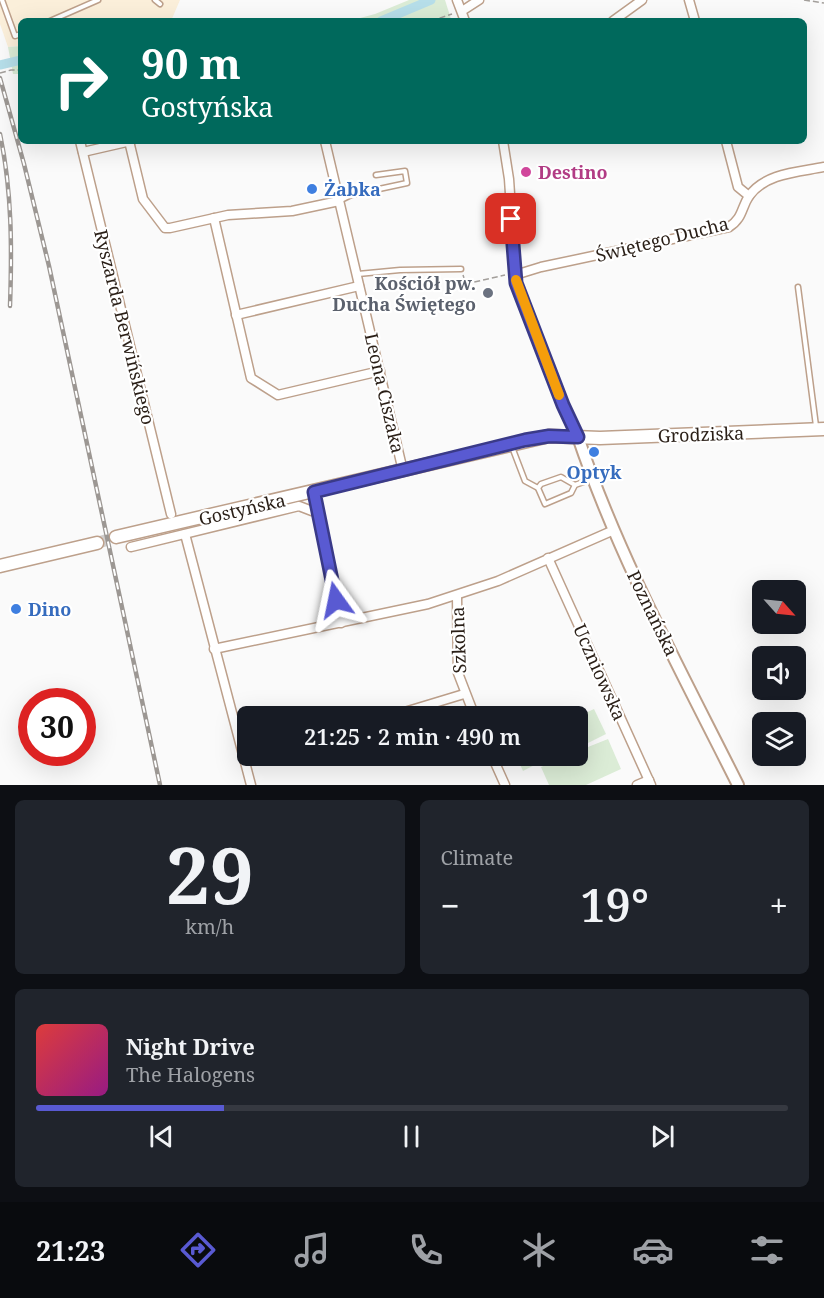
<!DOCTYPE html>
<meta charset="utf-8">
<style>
:root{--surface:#171b24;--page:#20242c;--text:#f1f3f6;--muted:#9ea1a6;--line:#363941;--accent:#595ad2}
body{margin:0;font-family:"Noto Serif",serif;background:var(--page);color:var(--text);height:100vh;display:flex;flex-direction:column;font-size:22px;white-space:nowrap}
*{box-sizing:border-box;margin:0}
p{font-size:20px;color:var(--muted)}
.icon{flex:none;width:33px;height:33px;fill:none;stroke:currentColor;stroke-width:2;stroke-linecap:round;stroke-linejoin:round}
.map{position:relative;height:785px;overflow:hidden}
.details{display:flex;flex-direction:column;gap:15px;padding:15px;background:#0d0f14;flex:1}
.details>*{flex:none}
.hud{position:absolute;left:18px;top:18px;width:789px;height:126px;border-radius:9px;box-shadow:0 6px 24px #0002;background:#00695c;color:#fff;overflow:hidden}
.needle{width:39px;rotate:117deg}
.fabs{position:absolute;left:752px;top:580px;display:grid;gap:12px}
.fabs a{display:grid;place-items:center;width:54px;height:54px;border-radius:9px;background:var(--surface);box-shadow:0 6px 24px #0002;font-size:30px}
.speed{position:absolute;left:18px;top:688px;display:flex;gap:12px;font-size:30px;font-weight:700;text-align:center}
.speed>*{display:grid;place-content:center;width:78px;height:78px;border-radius:50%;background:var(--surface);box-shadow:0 6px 24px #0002;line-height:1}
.speed .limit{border:9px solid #d22;background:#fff;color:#111}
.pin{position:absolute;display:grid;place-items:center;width:51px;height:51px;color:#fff;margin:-26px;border-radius:12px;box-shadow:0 3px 9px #0006}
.me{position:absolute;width:66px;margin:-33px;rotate:348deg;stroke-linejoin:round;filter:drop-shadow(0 0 4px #0008)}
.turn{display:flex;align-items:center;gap:21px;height:126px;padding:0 24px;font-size:27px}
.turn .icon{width:78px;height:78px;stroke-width:2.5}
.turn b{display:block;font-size:42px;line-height:51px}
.big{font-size:45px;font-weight:600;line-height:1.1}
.details .tile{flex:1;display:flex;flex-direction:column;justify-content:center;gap:9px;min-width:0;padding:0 21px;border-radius:9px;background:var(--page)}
.details .dial{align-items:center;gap:0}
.dial b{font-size:78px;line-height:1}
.song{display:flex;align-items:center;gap:18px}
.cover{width:72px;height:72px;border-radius:9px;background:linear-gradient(135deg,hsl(0 70% 55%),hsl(310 70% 35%))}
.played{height:6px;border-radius:3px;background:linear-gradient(90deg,var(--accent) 25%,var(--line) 25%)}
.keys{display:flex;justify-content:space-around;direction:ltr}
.heat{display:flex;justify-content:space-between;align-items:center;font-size:33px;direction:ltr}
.details .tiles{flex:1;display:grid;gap:15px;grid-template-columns:1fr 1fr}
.tile:last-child{grid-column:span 2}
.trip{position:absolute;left:237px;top:706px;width:351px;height:60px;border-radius:9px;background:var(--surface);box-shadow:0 6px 24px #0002;font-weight:600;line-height:60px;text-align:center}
.menu{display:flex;height:96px;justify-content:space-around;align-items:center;background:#090b0e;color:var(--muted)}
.menu .icon{width:42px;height:42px}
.menu .active{color:var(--accent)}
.menu b{font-size:27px;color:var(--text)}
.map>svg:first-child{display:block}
.medical{fill:#fbefda}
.green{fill:#dbecd6}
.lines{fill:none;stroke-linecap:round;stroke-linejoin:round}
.canal{stroke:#b6dee9;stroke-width:9}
.secondary-tunnel{stroke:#d0cecd;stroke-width:12;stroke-dasharray:12 6;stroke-linecap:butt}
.service-casing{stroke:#bda08b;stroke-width:7}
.minor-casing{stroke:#bda08b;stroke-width:11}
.tertiary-casing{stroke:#bda08b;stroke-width:14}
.secondary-casing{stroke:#bda08b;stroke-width:15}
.path{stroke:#a39f9b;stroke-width:1.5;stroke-dasharray:6 3;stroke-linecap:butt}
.service{stroke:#fff;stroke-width:4}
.minor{stroke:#fff;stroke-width:8}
.tertiary{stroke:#fff;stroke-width:10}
.secondary{stroke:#fff;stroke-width:12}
.rail-casing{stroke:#9c9793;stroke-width:4.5}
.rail{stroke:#fff;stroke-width:2;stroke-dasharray:7;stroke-linecap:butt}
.route-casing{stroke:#3a3a88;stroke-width:15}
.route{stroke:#595ad2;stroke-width:10}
.slow{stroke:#f59e0b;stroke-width:10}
.hotel-dot{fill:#d1479c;stroke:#fff;stroke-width:2}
.shop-dot{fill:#3f7fe0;stroke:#fff;stroke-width:2}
.worship-dot{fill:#6b7280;stroke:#fff;stroke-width:2}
.labels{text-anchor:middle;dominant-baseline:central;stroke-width:4.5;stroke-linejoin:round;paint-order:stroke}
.hotel-label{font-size:18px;font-weight:bold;fill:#b23c85;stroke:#fff;text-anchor:start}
.shop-label{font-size:18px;font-weight:bold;fill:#366cbe;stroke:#fff;text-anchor:start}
.street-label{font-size:18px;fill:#2a1f17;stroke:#fff}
.worship-label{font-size:18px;font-weight:bold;fill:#5b616d;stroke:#fff;text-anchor:end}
</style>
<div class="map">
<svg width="824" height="785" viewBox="0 0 824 785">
<rect width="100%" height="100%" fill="#fafafa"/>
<path class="medical" d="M 0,0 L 180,0 L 171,21 L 21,21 L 21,46 L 8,47 L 0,24 Z"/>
<g class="green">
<path d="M 409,0 L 445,0 L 451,19 L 448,21 L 349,21 L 375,14 Z"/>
<path d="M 21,46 L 21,74 L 13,74 L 8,47 Z"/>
<path d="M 594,709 L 606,734 L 578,748 L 577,717 Z"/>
<path d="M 608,739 L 621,769 L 586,785 L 549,785 L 541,767 L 567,756 L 578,756 L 578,751 Z"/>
<path d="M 516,756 L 547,756 L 548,758 L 523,771 Z"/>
</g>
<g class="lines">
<g class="canal">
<path d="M 381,21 L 431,0"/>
<path d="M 0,65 L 21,60"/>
</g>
<path class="secondary-tunnel" d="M 97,543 L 116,537"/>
<g class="service-casing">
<g id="service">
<path d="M 2,0 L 15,36 L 21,34"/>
<path d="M 155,0 L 160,4"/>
<path d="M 50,21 L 98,0"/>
<path d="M 339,201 L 351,195 L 407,183 L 405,171 L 376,175"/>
<path d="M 358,274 L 400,270 L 461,269"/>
<path d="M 798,287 L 816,426"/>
<path d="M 512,447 L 525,481 L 538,488 L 545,504 L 571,493 L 575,485 L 592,479"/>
<path d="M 538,488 L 541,484 L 561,477 L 575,485"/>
</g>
</g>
<g class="minor-casing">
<g id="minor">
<path d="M 457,0 L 465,21"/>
<path d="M 689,0 L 695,21"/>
<path d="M 462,11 L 479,0"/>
<path d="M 613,21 L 642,0"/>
<path d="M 80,141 L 171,514"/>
<path d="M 129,141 L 143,199 L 165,228 L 170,228 L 228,215 L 292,211 L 339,201"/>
<path d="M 325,141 L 403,471"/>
<path d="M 503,141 L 509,179 L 516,283 L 563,405 L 578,437"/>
<path d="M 726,141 L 738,187 L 749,196"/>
<path d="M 83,152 L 131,141"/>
<path d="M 214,218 L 251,378 L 278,395 L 380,371"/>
<path d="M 515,275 L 541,267 L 729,227 C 743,218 741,208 749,196 C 765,173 799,172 824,167"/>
<path d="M 236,315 L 359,286"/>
<path d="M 314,492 L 341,623"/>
<path d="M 185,534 L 251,785"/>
<path d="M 131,547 L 299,506 L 312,511 L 318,510"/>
<path d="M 548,558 L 651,785"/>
<path d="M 457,596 L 458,673 L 475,717"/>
<path d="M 214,649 L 428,604 L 498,581 L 614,530"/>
<path d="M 388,717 L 464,694"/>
<path d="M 492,756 L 505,785"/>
<path d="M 245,760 L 259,756"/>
<path d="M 637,785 L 649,780"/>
</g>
</g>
<g class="tertiary-casing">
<path id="tertiary" d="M 578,437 C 619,558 681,671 738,785"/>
</g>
<g class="secondary-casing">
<g id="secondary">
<path d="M 116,537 L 549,436 L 600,438 L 824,429"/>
<path d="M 0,566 L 97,543"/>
</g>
</g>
<g class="path">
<path d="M 804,0 L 824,3"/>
<path d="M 431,21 L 452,14"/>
<path d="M 0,73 L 11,70 L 21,70"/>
<path d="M 463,275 L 466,284 L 505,275"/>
</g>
<use href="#service" class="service"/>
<use href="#minor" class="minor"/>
<use href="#tertiary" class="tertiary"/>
<use href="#secondary" class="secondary"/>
<g class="rail-casing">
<g id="rail">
<path d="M 0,78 L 24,164 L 49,266 L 160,785"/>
<path d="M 0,134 C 12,191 12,248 10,306"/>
</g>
</g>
<use href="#rail" class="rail"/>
</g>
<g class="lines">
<g class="route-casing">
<path id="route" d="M 336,600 L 314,492 L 525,440 L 549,436 L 578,437 L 563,405 L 516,283 L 511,219"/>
</g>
<use href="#route" class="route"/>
<path class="slow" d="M 516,280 L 559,395"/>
</g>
<circle class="hotel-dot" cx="526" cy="172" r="6"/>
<g class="shop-dot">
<circle cx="312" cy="189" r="6"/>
<circle cx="594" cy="452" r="6"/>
<circle cx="16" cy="609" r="6"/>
</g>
<circle class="worship-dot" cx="488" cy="293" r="6"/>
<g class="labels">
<g class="hotel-label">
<text x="538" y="172">Destino</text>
</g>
<g class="shop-label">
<text x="324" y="189">Żabka</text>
<text x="594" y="472" text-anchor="middle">Optyk</text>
<text x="28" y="609">Dino</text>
</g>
<g class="street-label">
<text transform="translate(662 239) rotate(-14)">Świętego Ducha</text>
<text transform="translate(125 327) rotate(76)">Ryszarda Berwińskiego</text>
<text transform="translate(385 393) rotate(77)">Leona Ciszaka</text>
<text transform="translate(701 434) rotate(-2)">Grodziska</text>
<text transform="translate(242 509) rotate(-13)">Gostyńska</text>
<text transform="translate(653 613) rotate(64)">Poznańska</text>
<text transform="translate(458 640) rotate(-92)">Szkolna</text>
<text transform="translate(600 672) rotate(66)">Uczniowska</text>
</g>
<g class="worship-label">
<text x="476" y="283">Kościół pw.<tspan x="476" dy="21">Ducha Świętego</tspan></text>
</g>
</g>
</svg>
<div class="fabs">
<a><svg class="needle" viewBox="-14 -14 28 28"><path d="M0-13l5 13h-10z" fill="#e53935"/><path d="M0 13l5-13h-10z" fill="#9ea1a6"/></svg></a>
<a><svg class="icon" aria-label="sound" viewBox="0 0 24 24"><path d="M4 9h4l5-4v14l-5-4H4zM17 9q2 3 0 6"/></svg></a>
<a><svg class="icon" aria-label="layers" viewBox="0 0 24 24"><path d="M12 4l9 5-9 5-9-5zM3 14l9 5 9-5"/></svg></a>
</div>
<div class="speed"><div class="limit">30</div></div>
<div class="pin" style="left:511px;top:219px;background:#d93025"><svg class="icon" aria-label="arrive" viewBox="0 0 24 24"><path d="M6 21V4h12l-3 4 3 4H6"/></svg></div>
<svg class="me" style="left:336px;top:600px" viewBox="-20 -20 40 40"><path d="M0-17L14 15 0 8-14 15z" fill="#595ad2" stroke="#fff" stroke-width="4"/></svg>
<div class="trip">21:25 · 2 min · 490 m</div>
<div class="hud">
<div class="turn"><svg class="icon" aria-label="right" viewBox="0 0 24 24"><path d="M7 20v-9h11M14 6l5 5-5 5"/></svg><div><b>90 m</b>Gostyńska</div></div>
</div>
</div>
<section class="details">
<div class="tiles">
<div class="tile dial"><b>29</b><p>km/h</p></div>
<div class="tile"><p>Climate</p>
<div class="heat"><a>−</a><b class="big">19°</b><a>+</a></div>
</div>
<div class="tile">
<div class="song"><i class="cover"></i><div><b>Night Drive</b><p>The Halogens</p></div></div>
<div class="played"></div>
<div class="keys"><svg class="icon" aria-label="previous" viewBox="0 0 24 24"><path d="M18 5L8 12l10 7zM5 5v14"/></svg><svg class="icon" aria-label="pause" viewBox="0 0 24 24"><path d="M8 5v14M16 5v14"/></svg><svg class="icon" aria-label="next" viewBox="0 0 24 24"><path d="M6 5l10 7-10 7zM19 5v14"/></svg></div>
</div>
</div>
</section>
<nav class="menu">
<b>21:23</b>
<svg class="icon active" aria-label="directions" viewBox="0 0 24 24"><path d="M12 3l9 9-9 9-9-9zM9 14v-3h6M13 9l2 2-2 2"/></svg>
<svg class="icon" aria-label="music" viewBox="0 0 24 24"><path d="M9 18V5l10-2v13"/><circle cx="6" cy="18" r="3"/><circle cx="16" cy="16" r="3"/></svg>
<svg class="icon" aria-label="phone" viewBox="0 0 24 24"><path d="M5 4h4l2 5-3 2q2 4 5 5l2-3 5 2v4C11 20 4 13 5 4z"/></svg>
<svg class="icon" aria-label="climate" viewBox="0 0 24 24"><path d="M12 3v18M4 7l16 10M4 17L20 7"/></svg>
<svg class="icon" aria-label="car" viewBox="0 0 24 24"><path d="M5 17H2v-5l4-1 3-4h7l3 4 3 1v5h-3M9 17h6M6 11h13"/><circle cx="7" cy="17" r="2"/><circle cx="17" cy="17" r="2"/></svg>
<svg class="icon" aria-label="filters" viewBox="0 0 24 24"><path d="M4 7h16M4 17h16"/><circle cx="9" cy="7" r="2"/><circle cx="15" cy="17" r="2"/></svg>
</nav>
